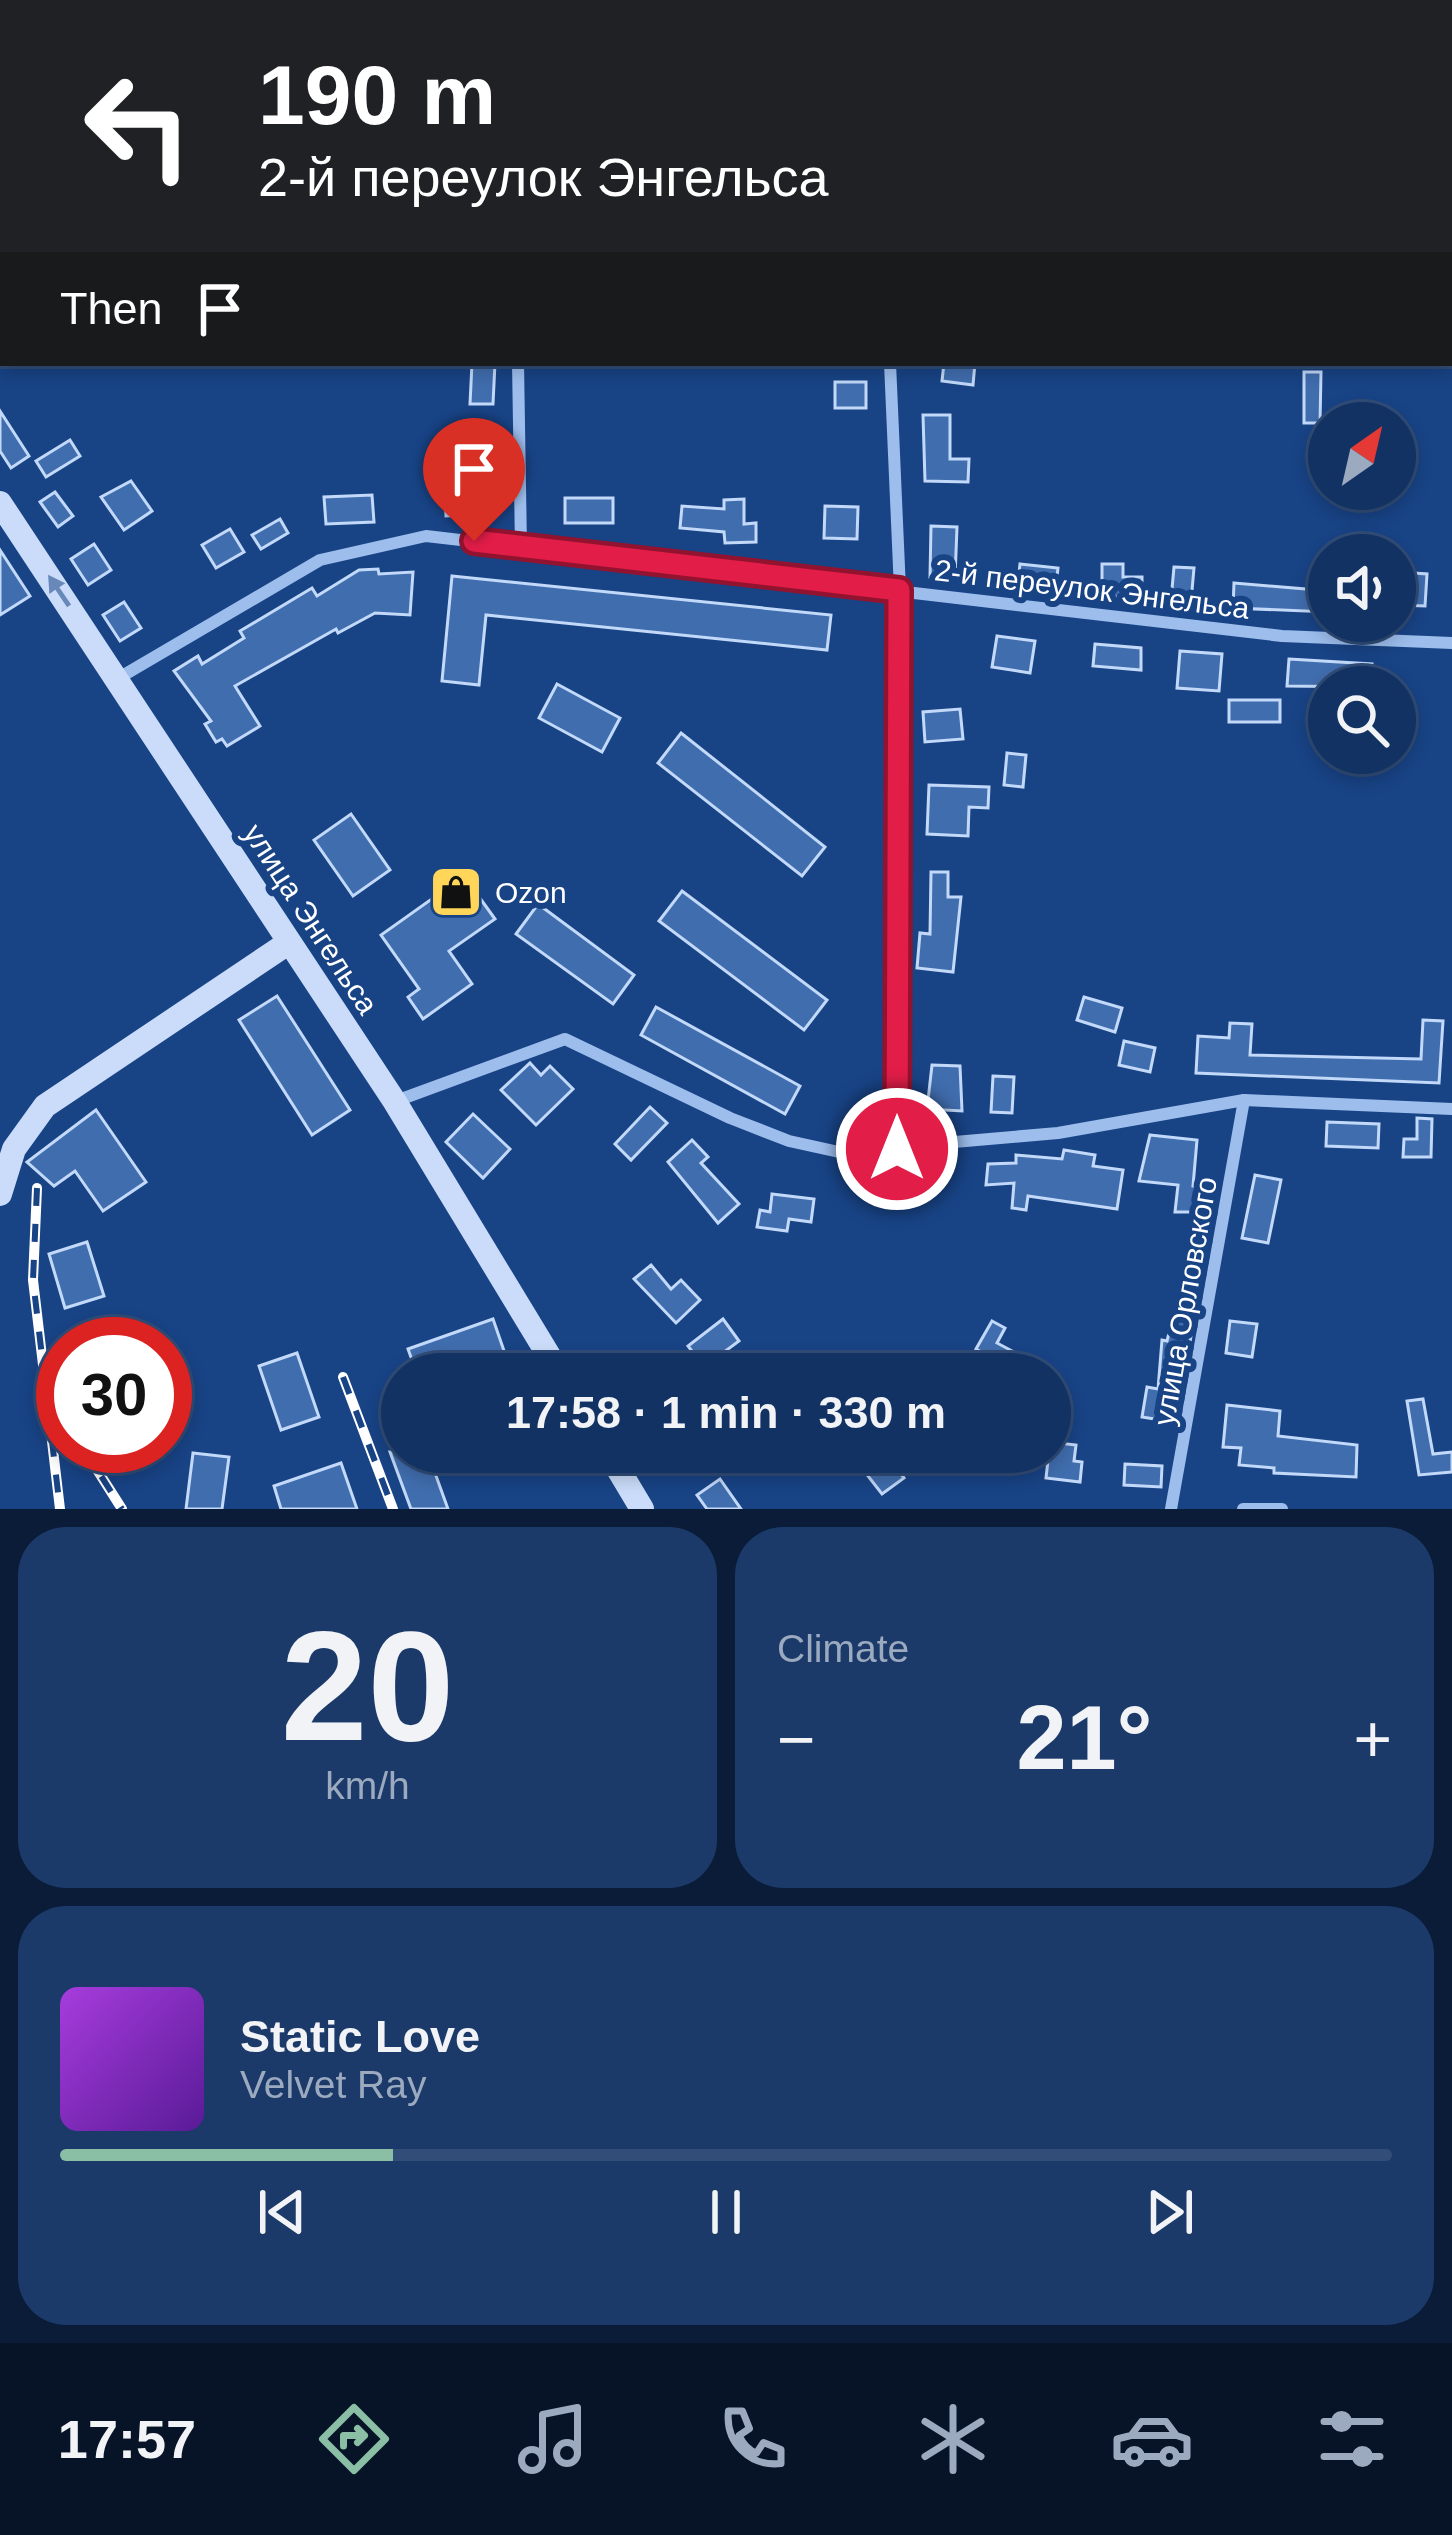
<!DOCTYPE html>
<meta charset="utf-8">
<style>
:root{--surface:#123264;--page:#1b3a6a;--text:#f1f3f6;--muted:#9caabf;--line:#314d78;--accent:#8abfa5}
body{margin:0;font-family:Arial,sans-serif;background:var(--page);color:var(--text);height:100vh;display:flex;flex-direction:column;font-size:45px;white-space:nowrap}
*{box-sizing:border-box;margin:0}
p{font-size:39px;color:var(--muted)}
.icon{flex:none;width:66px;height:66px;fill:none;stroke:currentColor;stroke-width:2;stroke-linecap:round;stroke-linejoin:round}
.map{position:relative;height:1509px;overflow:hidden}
.side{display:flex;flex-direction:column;gap:18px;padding:18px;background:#0a1c37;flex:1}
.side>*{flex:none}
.banner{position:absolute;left:0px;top:0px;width:1452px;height:366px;box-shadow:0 6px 18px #0003,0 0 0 3px var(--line);background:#202124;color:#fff;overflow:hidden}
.needle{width:78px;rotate:34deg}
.fabs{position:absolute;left:1308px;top:402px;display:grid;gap:24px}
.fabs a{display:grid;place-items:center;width:108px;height:108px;border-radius:50%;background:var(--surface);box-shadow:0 6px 18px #0003,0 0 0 3px var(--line);font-size:60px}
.speed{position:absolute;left:36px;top:1317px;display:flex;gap:24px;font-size:60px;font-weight:700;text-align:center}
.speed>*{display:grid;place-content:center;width:156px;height:156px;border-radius:50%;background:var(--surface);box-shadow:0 6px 18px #0003,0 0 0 3px var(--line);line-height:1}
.speed .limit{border:18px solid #d22;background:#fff;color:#111}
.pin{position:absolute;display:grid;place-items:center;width:102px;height:102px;color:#fff;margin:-123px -51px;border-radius:50% 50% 50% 0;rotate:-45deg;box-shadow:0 0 12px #0007}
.pin .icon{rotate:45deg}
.me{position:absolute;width:132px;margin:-66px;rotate:0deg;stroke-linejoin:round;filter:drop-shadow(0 0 9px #0008)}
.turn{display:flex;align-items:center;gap:42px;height:252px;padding:0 60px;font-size:54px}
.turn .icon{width:156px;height:156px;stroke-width:2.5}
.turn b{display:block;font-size:84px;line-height:102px}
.then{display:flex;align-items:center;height:114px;padding:0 60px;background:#0003;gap:24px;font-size:45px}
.big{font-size:90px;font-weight:800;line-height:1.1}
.side .card{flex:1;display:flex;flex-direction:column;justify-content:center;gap:18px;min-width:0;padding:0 42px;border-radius:48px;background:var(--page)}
.side .dial{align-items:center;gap:0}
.dial b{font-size:156px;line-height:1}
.song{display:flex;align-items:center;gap:36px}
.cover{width:144px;height:144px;border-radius:18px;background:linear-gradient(135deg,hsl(280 70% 55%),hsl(270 70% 35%))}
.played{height:12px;border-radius:6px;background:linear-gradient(90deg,var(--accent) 25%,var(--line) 25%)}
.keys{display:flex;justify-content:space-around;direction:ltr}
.heat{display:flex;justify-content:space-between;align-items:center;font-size:66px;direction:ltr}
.side .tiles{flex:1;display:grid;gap:18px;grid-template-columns:1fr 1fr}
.card:last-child{grid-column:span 2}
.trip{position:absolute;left:381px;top:1353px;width:690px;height:120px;border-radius:60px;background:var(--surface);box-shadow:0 6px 18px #0003,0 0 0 3px var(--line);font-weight:800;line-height:120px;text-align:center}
.tab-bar{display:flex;height:192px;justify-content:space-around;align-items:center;background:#071428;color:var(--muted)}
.tab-bar .icon{width:84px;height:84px}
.tab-bar .on{color:var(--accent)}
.tab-bar b{font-size:54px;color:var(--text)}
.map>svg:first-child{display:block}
.building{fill:#406dae;stroke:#c2d9f9;stroke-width:3}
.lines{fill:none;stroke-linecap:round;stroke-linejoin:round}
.street{stroke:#9dbeed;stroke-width:12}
.secondary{stroke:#cadcf9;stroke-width:24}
.rail-casing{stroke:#fff;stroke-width:10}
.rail{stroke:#184385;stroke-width:6;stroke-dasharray:18;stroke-linecap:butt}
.oneway{fill:#6888b9}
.route-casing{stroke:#92132f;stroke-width:30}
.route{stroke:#e11d48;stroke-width:21}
.labels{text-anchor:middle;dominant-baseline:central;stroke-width:12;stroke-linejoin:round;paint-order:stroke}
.street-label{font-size:30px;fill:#fff;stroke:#184385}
.poi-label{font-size:30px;fill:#fff;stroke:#184385;text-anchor:start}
</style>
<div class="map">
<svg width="1452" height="1509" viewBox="0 0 1452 1509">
<rect width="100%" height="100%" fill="#184385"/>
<g class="building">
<path d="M 472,363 L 495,363 L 493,404 L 470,404 Z"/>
<path d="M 944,363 L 975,363 L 973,385 L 942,381 Z"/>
<path d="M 1304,372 L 1321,372 L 1320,423 L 1304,423 Z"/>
<rect x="835" y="382" width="31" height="26"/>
<path d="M 0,411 L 29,456 L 11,468 L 0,451 Z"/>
<path d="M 923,415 L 950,415 L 950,459 L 969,459 L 968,482 L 925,481 Z"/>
<path d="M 70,440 L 80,456 L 46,477 L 36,461 Z"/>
<path d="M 131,481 L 152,511 L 124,530 L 101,497 Z"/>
<path d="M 55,492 L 73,516 L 58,527 L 40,502 Z"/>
<path d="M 476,493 L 477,514 L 446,516 L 445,494 Z"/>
<path d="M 372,495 L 374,522 L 326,524 L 324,497 Z"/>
<rect x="565" y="498" width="48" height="25"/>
<path d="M 744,499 L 744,524 L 756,523 L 756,542 L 725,543 L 724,532 L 680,528 L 682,506 L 724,509 L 724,500 Z"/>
<path d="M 825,506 L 858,507 L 857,539 L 824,538 Z"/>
<path d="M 280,519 L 288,533 L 261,549 L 252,535 Z"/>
<path d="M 931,526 L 957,527 L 955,578 L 930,577 Z"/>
<path d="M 230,529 L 244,552 L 216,568 L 202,545 Z"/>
<path d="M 94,544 L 111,570 L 88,585 L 71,559 Z"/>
<path d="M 0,550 L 30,596 L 0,615 Z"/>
<path d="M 1020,564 L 1058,568 L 1056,586 L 1018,581 Z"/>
<path d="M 1102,564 L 1123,564 L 1123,577 L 1142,577 L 1142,597 L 1102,597 Z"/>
<path d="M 1174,567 L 1194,568 L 1191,602 L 1171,600 Z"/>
<path d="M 378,569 L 379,574 L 413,572 L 410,615 L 375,613 L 338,633 L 336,629 L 235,686 L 260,726 L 227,746 L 222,739 L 216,742 L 205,724 L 211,721 L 174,671 L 198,656 L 202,664 L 244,638 L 240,631 L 312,588 L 317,596 L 359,570 Z"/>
<path d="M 1399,572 L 1427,574 L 1425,606 L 1398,605 Z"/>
<path d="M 452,576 L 831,615 L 827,650 L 486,615 L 479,685 L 442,681 Z"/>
<path d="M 1234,583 L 1329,591 L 1329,612 L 1233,608 Z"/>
<path d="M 124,602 L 141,628 L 120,641 L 103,615 Z"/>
<path d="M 997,636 L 1035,641 L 1030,673 L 992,667 Z"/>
<path d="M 1095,644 L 1141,648 L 1141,670 L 1093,666 Z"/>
<path d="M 1180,651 L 1222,654 L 1219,691 L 1177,688 Z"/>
<path d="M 1289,659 L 1372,664 L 1370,687 L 1287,686 Z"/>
<path d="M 557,684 L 620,718 L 602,752 L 539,718 Z"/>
<rect x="1229" y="700" width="51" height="22"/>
<path d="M 960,709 L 963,739 L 925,742 L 923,712 Z"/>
<path d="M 681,733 L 825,847 L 802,876 L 658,763 Z"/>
<path d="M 1007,753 L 1026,755 L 1023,787 L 1004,785 Z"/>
<path d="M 929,785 L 989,787 L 988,808 L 969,807 L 968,836 L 927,834 Z"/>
<path d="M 351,814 L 390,870 L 353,896 L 314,840 Z"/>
<path d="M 931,872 L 948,872 L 948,897 L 961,897 L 953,972 L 917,968 L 920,933 L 930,934 Z"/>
<path d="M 464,876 L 495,919 L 449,951 L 472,984 L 423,1019 L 408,997 L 419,989 L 381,935 Z"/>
<path d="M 682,891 L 827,1000 L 804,1030 L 659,921 Z"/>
<path d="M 538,904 L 634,975 L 613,1004 L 516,934 Z"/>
<path d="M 277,996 L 350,1110 L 312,1135 L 239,1020 Z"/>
<path d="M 1084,997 L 1122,1008 L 1115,1032 L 1077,1020 Z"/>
<path d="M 656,1007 L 800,1086 L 785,1114 L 641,1035 Z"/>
<path d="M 1423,1020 L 1443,1021 L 1439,1083 L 1196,1073 L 1198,1036 L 1229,1038 L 1230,1023 L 1252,1024 L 1250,1055 L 1421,1059 Z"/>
<path d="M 1124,1041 L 1155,1048 L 1150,1072 L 1119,1065 Z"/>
<path d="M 530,1063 L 541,1075 L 550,1066 L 573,1089 L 536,1125 L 501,1090 Z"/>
<path d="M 932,1065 L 960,1066 L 962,1111 L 927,1109 Z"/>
<path d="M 993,1076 L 1014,1077 L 1012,1113 L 991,1112 Z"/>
<path d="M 650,1107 L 667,1123 L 631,1160 L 615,1144 Z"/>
<path d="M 96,1110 L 146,1182 L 103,1211 L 75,1171 L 54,1186 L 27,1162 Z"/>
<path d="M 473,1114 L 510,1149 L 483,1178 L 446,1142 Z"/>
<path d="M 1417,1118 L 1432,1119 L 1431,1157 L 1403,1157 L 1404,1139 L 1417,1139 Z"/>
<path d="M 1327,1122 L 1379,1124 L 1378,1148 L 1326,1146 Z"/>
<path d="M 1150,1135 L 1197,1140 L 1193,1186 L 1217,1189 L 1213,1212 L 1175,1212 L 1178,1185 L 1139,1181 Z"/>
<path d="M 692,1140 L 708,1157 L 701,1163 L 739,1204 L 718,1223 L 668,1162 Z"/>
<path d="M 1064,1150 L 1095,1155 L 1093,1166 L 1123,1170 L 1117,1209 L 1028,1196 L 1026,1210 L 1012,1208 L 1014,1183 L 986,1185 L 988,1164 L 1016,1163 L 1016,1155 L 1062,1159 Z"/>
<path d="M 1255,1175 L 1281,1180 L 1268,1243 L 1242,1238 Z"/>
<path d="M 904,1177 L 905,1199 L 881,1201 L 880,1179 Z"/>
<path d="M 772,1194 L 814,1199 L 811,1222 L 789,1219 L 787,1231 L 757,1227 L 760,1210 L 770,1212 Z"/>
<path d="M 87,1242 L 104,1296 L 65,1308 L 49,1254 Z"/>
<path d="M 651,1265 L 671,1289 L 681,1280 L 700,1300 L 676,1323 L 634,1279 Z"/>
<path d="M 1175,1308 L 1195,1313 L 1186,1365 L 1176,1364 L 1167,1421 L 1142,1417 L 1147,1387 L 1158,1389 L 1162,1340 L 1167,1341 Z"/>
<path d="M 493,1319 L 512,1374 L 417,1374 L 408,1349 Z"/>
<path d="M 723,1319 L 739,1341 L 704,1367 L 688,1346 Z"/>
<path d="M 992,1321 L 1005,1328 L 997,1343 L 1029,1360 L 1021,1374 L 976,1349 Z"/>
<path d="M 1230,1321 L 1257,1324 L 1252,1357 L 1226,1353 Z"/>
<path d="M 297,1353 L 319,1417 L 281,1430 L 259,1366 Z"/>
<path d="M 876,1356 L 891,1374 L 854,1374 Z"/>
<path d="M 1423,1399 L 1433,1454 L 1452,1452 L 1452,1472 L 1419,1475 L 1407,1401 Z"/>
<path d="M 1227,1405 L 1280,1411 L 1278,1436 L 1357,1445 L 1356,1477 L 1274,1473 L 1274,1468 L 1239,1465 L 1241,1448 L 1223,1447 Z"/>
<path d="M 1050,1442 L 1076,1445 L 1074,1461 L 1082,1462 L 1080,1482 L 1046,1478 Z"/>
<path d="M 390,1452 L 488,1452 L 489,1454 L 435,1473 L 448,1509 L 411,1509 Z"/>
<path d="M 983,1452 L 1014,1452 L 1012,1473 L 981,1470 Z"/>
<path d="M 193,1453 L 229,1457 L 222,1509 L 186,1509 Z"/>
<path d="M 890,1459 L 904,1478 L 882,1494 L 868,1476 Z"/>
<path d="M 341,1463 L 357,1509 L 281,1509 L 274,1486 Z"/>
<path d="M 1125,1464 L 1162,1466 L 1161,1487 L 1124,1485 Z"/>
<path d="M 720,1479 L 741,1509 L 707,1509 L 697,1495 Z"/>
</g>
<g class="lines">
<g class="street">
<path d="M 404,0 L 406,3"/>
<path d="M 881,0 L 881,3"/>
<path d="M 0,93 L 3,93"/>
<path d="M 1449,278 L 1452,278"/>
<path d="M 518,363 L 521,547"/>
<path d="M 890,363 L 900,590 L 897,1149"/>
<path d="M 117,679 L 320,560 L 426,536 L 1282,636 L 1452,643"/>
<path d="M 396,1101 L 565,1039 L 730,1118 L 789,1141 L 839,1152 L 1058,1133 L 1244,1100 L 1452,1109"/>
<path d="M 1171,1509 L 1244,1100"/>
<path d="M 1243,1509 L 1282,1509"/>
</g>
<g class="secondary">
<path d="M 0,503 L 395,1102 L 560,1374"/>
<path d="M 0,1194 L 14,1149 L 45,1106 L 288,943"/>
<path d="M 608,1452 L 642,1509"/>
</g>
<g class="rail-casing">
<g id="rail">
<path d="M 37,1188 L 33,1280 L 60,1509"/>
<path d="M 343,1377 L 393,1509"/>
<path d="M 82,1446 L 122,1509"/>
</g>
</g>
<use href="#rail" class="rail"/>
</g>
<defs><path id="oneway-solid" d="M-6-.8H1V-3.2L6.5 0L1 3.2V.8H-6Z" transform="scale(3)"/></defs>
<use class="oneway" href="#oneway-solid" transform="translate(59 591) rotate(-124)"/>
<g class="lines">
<g class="route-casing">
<path id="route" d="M 474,541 L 899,590 L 897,1149"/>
</g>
<use href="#route" class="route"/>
</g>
<defs>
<g id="shop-square" transform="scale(2.7)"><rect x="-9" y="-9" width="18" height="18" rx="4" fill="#ffd659" stroke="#184385"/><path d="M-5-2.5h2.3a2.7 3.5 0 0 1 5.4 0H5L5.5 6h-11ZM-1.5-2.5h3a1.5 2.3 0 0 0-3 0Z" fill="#111"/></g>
</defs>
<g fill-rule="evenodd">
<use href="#shop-square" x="456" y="892"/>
</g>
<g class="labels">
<g class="street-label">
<text transform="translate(1092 589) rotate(7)">2-й переулок Энгельса</text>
<text transform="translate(311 919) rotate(57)">улица Энгельса</text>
<text transform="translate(1185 1301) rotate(-80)">улица Орловского</text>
</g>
<g class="poi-label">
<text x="495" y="892">Ozon</text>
</g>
</g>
</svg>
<div class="fabs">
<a><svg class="needle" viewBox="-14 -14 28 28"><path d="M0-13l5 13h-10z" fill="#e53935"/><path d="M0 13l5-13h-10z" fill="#9caabf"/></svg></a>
<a><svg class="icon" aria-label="sound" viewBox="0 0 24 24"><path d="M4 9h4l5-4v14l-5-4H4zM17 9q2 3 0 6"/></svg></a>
<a><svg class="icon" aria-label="search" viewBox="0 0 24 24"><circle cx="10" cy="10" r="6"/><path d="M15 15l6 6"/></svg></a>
</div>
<div class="speed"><div class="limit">30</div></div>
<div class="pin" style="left:474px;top:541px;background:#d93025"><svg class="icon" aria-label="arrive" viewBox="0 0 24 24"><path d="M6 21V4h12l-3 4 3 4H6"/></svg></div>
<svg class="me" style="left:897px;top:1149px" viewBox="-20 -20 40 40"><circle r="17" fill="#e11d48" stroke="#fff" stroke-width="3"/><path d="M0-11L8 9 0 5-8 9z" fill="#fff"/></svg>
<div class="trip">17:58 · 1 min · 330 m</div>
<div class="banner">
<div class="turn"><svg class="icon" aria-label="left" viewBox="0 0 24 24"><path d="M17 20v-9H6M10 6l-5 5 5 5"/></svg><div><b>190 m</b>2-й переулок Энгельса</div></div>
<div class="then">Then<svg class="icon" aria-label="arrive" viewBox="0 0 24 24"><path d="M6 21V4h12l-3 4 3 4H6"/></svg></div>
</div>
</div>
<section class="side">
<div class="tiles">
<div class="card dial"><b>20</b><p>km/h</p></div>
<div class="card"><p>Climate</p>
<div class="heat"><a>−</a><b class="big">21°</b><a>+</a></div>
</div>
<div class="card">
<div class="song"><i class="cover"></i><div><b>Static Love</b><p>Velvet Ray</p></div></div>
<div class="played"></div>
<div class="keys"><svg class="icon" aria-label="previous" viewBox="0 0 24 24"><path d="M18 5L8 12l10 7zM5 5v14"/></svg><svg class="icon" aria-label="pause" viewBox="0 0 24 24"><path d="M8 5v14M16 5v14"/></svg><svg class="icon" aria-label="next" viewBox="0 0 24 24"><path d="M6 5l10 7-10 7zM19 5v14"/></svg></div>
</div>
</div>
</section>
<nav class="tab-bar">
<b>17:57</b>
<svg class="icon on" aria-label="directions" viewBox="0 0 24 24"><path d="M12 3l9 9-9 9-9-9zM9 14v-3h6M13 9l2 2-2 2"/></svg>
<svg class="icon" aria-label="music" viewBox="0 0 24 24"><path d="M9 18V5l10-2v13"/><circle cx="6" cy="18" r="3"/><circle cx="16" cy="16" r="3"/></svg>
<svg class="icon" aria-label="phone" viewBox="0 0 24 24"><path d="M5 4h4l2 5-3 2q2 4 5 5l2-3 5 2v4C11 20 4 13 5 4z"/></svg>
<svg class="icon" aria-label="climate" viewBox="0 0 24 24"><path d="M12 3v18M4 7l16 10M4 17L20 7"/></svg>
<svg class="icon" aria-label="car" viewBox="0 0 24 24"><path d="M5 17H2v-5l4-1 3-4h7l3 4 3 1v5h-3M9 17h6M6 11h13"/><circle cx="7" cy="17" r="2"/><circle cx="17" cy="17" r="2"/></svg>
<svg class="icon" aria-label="filters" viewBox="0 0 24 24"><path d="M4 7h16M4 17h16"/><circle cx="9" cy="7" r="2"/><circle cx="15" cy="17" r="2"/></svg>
</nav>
